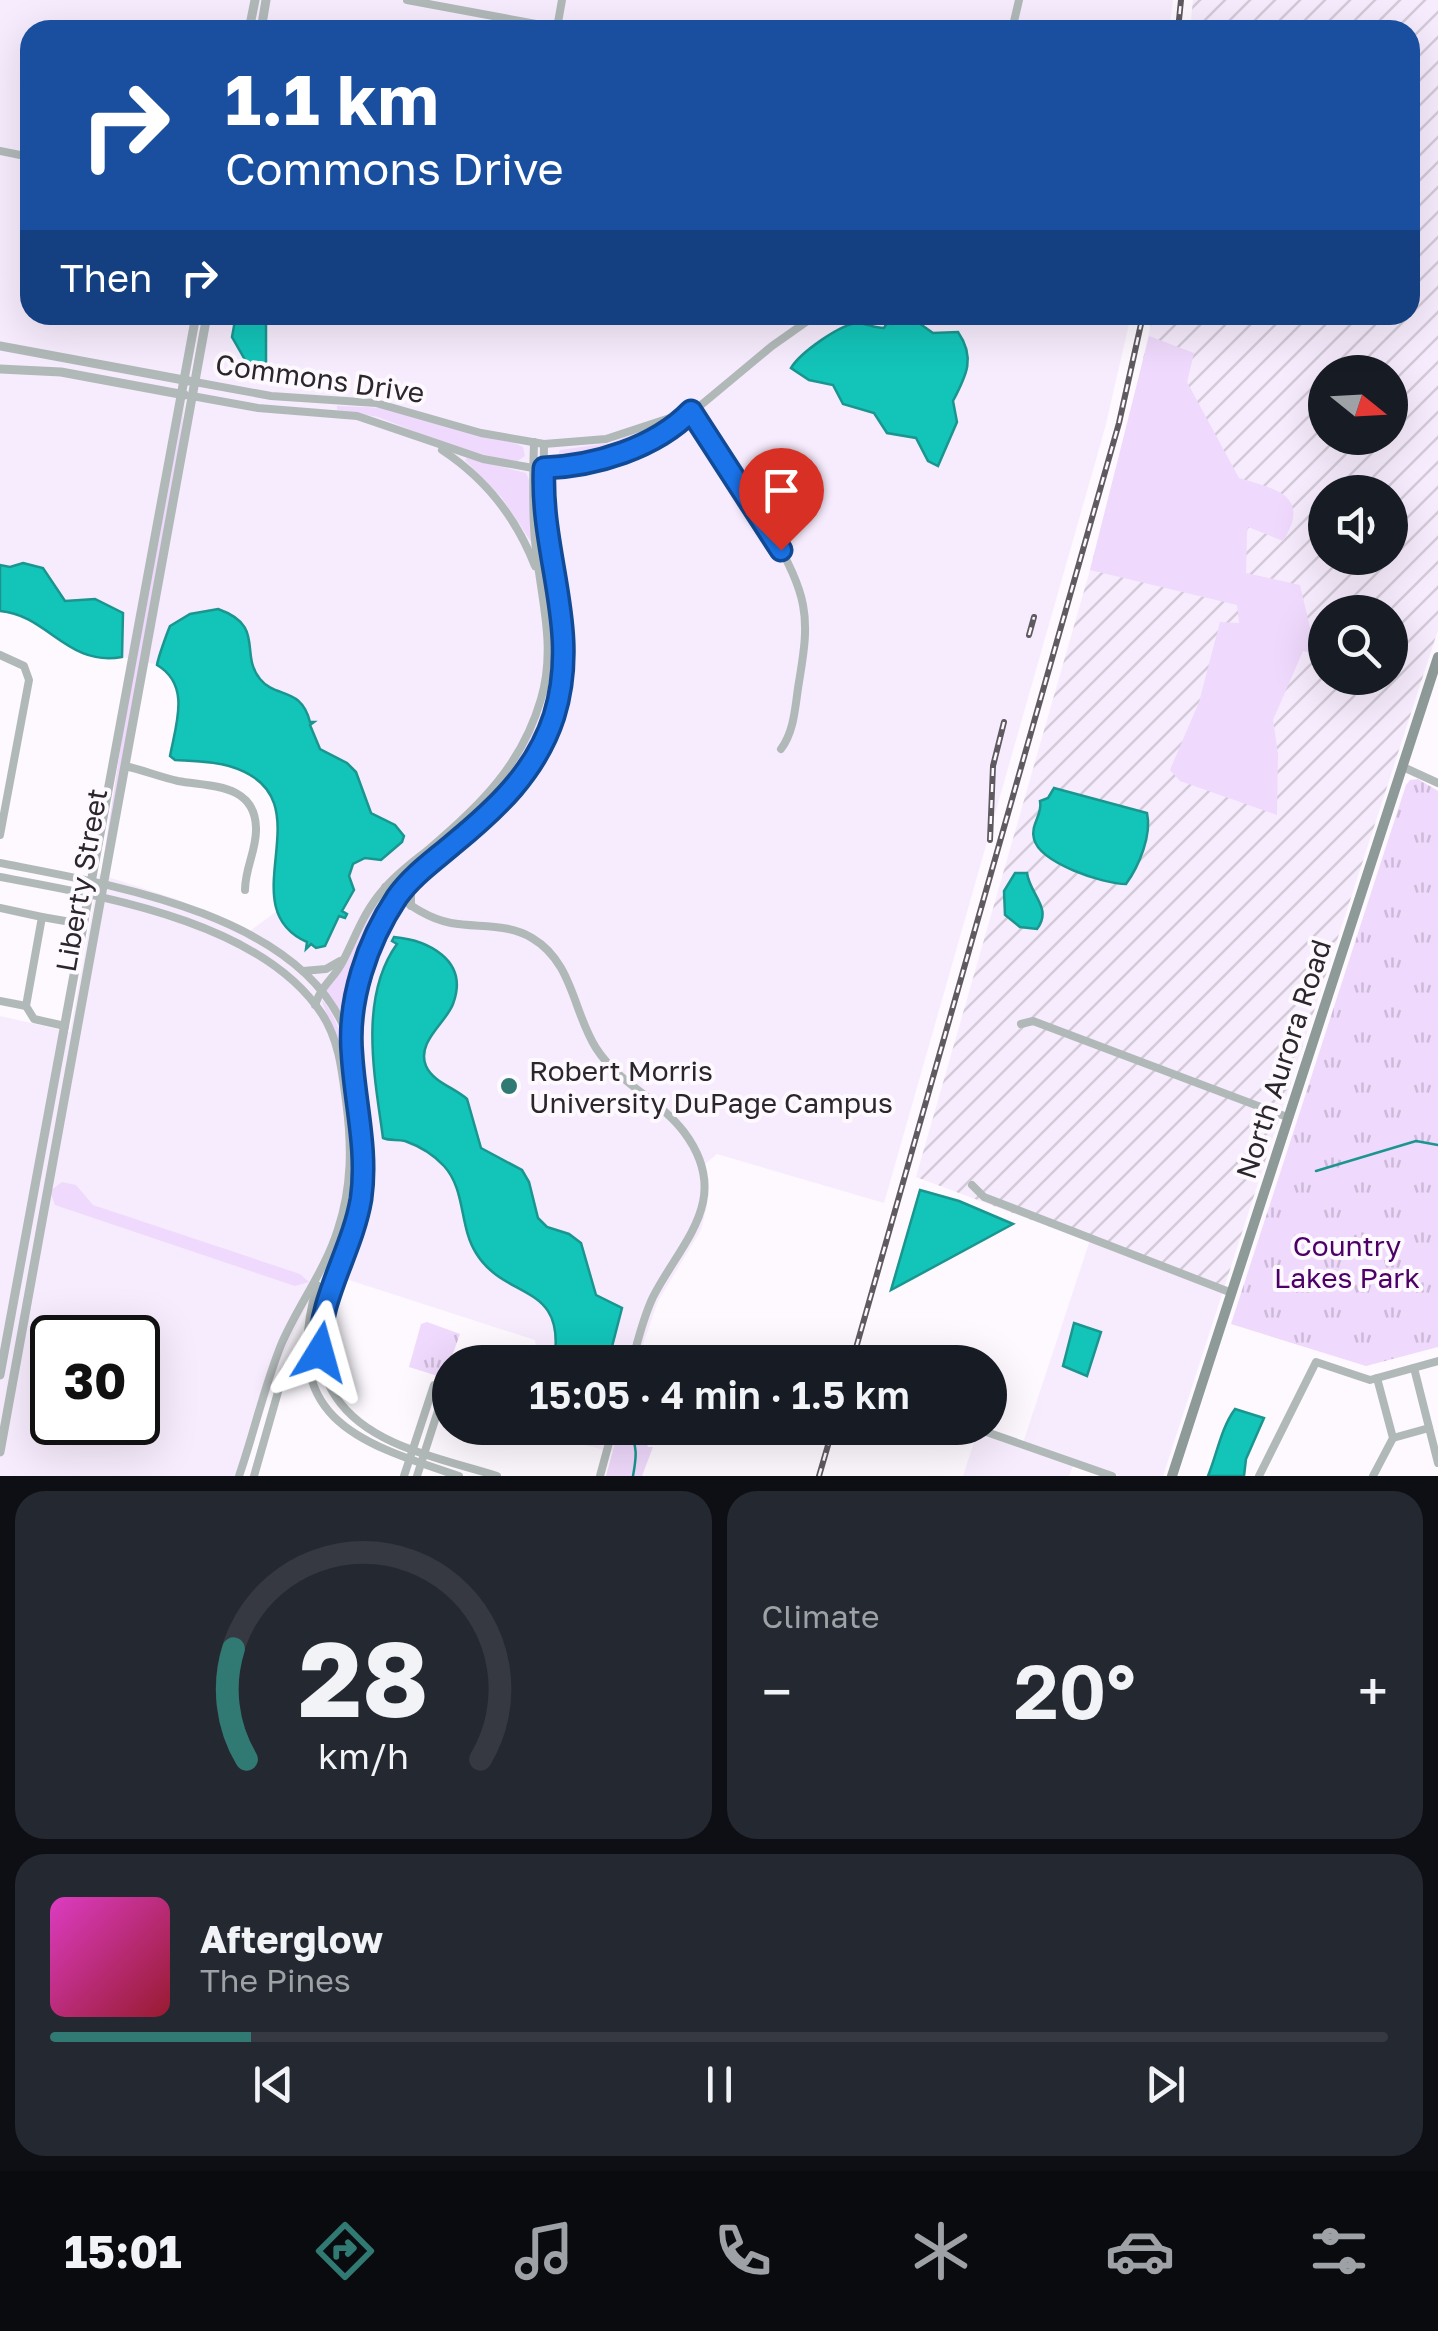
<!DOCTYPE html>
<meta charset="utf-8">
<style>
:root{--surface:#171b24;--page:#242831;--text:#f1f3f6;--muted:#9ea1a6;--line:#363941;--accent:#317973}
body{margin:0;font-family:"Golos Text",sans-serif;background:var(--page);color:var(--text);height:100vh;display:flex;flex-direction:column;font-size:38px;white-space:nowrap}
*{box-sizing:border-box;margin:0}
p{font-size:32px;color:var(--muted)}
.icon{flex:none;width:55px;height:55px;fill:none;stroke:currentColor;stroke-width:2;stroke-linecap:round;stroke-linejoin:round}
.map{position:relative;height:1476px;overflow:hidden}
.details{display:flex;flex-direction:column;gap:15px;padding:15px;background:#0d0f14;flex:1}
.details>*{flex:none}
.guide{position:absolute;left:20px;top:20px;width:1400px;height:305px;border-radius:30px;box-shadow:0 10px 40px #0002;background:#1a4fa0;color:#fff;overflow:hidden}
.needle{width:65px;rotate:108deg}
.tools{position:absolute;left:1308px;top:355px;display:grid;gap:20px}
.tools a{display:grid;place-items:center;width:100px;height:100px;border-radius:50%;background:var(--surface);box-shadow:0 10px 40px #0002;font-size:50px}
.speed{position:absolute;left:30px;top:1315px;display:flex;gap:20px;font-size:50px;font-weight:700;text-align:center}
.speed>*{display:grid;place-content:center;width:130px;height:130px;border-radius:50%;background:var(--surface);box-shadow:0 10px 40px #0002;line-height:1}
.speed .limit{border:5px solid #111;border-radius:15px;background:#fff;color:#111}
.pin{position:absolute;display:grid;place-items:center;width:85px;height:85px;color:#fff;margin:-102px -42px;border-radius:50% 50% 50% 0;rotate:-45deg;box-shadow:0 0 10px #0007}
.pin .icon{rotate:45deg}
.me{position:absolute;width:110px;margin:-55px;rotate:8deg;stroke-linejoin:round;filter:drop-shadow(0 0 8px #0008)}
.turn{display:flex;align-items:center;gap:35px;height:210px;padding:0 40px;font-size:45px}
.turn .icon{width:130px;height:130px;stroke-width:2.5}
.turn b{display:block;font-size:70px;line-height:85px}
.then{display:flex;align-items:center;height:95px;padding:0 40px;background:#0003;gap:20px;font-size:38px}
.big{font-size:75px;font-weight:600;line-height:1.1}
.details .tile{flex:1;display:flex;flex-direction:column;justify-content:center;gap:15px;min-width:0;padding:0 35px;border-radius:30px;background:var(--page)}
.details .dial{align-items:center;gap:0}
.dial svg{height:260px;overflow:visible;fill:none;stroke:var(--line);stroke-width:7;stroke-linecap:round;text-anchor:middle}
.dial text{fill:var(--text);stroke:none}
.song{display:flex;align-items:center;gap:30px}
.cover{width:120px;height:120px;border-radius:15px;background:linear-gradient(135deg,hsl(310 70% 55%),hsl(350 70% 35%))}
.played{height:10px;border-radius:5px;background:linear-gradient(90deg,var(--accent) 15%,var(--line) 15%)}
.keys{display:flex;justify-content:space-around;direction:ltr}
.heat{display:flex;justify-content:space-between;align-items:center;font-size:55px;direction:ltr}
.details .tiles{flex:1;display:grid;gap:15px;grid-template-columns:1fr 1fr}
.tile:last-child{grid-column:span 2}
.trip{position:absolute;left:432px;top:1345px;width:575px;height:100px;border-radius:50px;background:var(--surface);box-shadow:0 10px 40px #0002;font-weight:600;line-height:100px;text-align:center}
.dock{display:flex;height:160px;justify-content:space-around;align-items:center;background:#090b0e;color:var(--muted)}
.dock .icon{width:70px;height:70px}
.dock .on{color:var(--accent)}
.dock b{font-size:45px;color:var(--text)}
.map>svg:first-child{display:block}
.built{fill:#f7ecfd;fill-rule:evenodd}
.industrial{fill:url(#industrial-furrows);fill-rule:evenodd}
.grass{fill:#efd9fc}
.park{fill:url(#park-tufts)}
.water{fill:#13c4b9;stroke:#1a958f;stroke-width:2.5}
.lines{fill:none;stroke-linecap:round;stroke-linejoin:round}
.stream{stroke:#1a958f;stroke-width:2.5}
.minor{stroke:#b1b9b8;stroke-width:8}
.tertiary{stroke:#b1b9b8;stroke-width:9}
.secondary{stroke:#8d9a98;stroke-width:10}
.rail-casing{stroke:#5e5a60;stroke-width:6}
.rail{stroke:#fdf9ff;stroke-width:2.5;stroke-dasharray:8;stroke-linecap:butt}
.route-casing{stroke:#114b97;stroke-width:25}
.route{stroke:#1a73e8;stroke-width:18}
.poi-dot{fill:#317973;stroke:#fdf9ff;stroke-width:4}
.labels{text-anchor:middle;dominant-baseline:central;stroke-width:8;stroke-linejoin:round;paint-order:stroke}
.street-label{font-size:28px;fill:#2a262c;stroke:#fdf9ff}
.poi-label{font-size:28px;fill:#2a262c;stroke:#fdf9ff;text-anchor:start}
.park-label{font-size:28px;fill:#4c0068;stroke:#fdf9ff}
</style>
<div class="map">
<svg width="1438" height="1476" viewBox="0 0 1438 1476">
<defs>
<pattern id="industrial-furrows" width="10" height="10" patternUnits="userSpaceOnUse" patternTransform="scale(2.5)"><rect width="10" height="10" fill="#f7ecfd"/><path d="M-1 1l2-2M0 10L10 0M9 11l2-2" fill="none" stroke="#d4cad9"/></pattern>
<pattern id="park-tufts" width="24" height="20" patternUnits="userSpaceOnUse" patternTransform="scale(2.5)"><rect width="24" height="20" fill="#efd9fc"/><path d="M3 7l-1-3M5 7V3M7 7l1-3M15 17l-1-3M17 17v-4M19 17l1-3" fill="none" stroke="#cdbad8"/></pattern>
</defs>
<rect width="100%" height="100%" fill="#fdf9ff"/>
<g class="built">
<path d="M 0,0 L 1173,0 L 1169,30 L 30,30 L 30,315 L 1131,315 L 1105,428 L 884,1203 L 717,1154 L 705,1164 L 707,1206 L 701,1230 L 658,1301 L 637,1362 L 538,1362 L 535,1340 L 349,1280 L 319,1281 L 279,1363 L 243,1476 L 0,1476 L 0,1016 L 70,1032 L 99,874 L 176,899 L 250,931 L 284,906 L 294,826 L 198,674 L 122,657 L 124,625 L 121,610 L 95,599 L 65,601 L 49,577 L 23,563 L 10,567 L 0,565 ZM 52,1338 L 138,1338 L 138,1422 L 52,1422 Z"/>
<path d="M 1090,1240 L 1223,1291 L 1163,1476 L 1119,1476 L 1075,1461 L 1069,1476 L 963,1476 L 978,1430 L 1022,1446 Z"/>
<path d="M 557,1428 L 619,1428 L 612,1452 L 585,1445 Z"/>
</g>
<path class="industrial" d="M 1193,0 L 1438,0 L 1438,630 L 1223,1291 L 916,1177 L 1088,577 L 1128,425 L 1153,315 L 1410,315 L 1410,30 L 1190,30 ZM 1325,372 L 1390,372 L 1390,438 L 1325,438 ZM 1325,492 L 1390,492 L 1390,558 L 1325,558 ZM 1325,612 L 1390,612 L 1390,678 L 1325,678 Z"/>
<g class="grass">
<path d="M 1149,336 L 1194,353 L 1187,382 L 1239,478 C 1275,489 1312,495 1283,541 L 1248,527 L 1247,533 L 1246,573 L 1300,585 L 1312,636 L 1325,639 L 1322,656 L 1303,651 L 1273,720 L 1278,754 L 1277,815 L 1180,781 L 1170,770 L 1199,702 L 1220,622 L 1239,623 L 1237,605 L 1090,570 Z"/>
<path d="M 185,402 L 175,479 L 102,869 L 123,731 Z"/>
<path d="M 337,406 L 387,408 L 517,444 L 523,447 L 525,456 L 516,462 L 462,450 L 378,417 L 337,410 Z"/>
<path d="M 671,419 L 674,424 C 638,442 602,456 562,464 L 556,460 L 560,450 L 610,443 Z"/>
<path d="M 467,458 L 526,473 L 529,480 L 532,543 L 502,498 L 465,460 Z"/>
<path d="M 537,480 L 540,482 C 548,532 576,652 555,694 L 555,643 L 536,518 Z"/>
<path d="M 544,712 C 537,787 454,838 402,884 L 506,781 Z"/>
<path d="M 393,899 L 364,956 L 348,1027 L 325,989 L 343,969 L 374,907 Z"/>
<path d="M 321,999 C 357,1035 368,1174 351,1222 L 348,1219 C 359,1165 356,1102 341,1049 C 336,1032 327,1016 321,999 Z"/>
<path d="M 62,1182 L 76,1185 L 93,1205 L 300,1274 L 309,1282 L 295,1286 L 55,1205 L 50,1191 Z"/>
<path d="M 342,1240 L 346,1244 L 316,1329 L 310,1338 L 325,1271 Z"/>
<path d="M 619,1428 L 640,1428 L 648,1447 L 653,1447 L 642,1476 L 606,1476 Z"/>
</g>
<g class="park">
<path d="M 1418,779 L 1438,791 L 1438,1347 L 1366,1366 L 1231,1324 L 1406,785 L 1410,780 Z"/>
<path d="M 427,1322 L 460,1334 L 444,1378 L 409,1367 L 421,1324 Z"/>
</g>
<g class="water">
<path d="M 236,315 L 266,315 L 266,365 L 262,373 L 252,372 L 232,337 Z"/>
<path d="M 909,316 L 933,333 L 958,332 C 976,358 966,376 953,401 L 957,422 L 938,466 L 928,461 L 916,438 L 887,433 L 874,413 L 843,404 L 833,385 L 809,380 L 791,368 C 800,353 841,323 859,323 C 867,324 875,328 884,328 L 887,323 L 892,324 Z"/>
<path d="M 23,563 L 43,568 L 65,601 L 95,599 L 123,613 L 122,657 C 67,667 48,615 0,611 L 0,565 L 10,567 Z"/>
<path d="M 218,609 C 266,626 239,653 260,679 C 276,699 301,686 310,722 L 314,722 L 310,725 L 320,749 L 347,763 L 356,772 L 371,813 L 395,825 L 404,836 L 402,842 L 381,860 L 365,858 L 353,864 L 349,876 L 354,890 L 342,911 L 347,914 L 345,918 L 339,916 L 325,946 L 316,948 L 311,944 L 306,949 L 307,942 C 226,906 332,796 229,766 C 212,761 192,761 175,760 L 170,756 C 176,724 191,685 157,665 C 158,658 167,633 170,626 L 190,614 Z"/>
<path d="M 1054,788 L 1147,813 C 1152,835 1139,866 1126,884 C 1103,884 1040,863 1034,839 C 1030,824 1043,815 1040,801 L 1048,798 Z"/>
<path d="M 1015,873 L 1027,873 C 1030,895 1053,908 1037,929 L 1020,927 L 1005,915 L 1004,891 Z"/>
<path d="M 394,937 C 426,940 470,959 453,1004 C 446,1023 416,1042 426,1066 C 433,1082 455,1088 467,1099 L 481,1148 L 522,1170 L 529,1182 L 538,1218 L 547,1227 L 569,1234 L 581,1243 L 596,1295 L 622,1308 L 608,1362 L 554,1362 C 567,1281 506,1302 476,1253 C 459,1226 466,1190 444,1166 C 434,1155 419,1146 405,1141 C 397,1139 390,1141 383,1138 C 375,1078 358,998 397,944 L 392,941 Z"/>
<path d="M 920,1190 L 959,1201 L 1013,1224 L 891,1290 Z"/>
<path d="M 1074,1323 L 1101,1332 L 1087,1376 L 1063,1366 Z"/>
<path d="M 1235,1409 L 1264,1418 L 1246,1459 L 1244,1476 L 1208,1476 C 1217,1454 1221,1428 1235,1409 Z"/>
</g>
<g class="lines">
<g class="stream">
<path d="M 1316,1171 L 1416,1141 L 1438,1145"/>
<path d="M 627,1431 C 639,1444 636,1459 633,1476"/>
</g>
<g class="minor">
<path d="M 407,0 L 569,30"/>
<path d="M 557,28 L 562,0"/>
<path d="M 1012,30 L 1019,0"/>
<path d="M 0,151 L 30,157"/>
<path d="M 195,382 L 271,396 L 376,403 L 481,433 L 544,444 L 606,439 L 691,411"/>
<path d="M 192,396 L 258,408 L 357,416 L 483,459 L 533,468 L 567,468 L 641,444 L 677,425 L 772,346 L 816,315"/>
<path d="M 691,411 C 723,461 793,550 803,605 C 808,631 803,657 799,682 C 795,705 795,730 781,749"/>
<path d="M 442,450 C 486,479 516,517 535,566"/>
<path d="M 0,655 L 24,666 L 29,680 L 0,835"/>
<path d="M 125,766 C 143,770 160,777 178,781 C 210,787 255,783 256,828 C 257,849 245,868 245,890"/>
<path d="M 1403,767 L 1438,783"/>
<path d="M 0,863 C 107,884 288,912 341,1021 C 354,1046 354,1076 358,1103 C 364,1150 365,1193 351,1238 C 335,1291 300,1344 336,1397 C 369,1447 444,1459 497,1476"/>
<path d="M 0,877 C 101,896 261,921 322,1014 C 339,1040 342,1071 346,1101 C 352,1145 352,1187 338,1229 C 325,1271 298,1305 281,1345 C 264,1387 254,1433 239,1476"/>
<path d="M 401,883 L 420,858"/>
<path d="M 385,887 C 406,902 425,918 451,923 C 479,928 507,923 532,938 C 573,962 573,1012 596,1048 C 619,1084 659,1099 684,1132 C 734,1199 681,1242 653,1297 C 643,1318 638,1340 632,1362"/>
<path d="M 411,906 L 411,891 L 422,875"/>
<path d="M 0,908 L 42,917 L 26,1006 L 34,1019 L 65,1026"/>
<path d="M 42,917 L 65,921"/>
<path d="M 303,971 L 326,969 L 340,961"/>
<path d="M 0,1001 L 26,1006"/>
<path d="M 315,1005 C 322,984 334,979 343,961 C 356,936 364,911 384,889 C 397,873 413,862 429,849 C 480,806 522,765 541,699 C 557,646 540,595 535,541 C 532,508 533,476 534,442"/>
<path d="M 1021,1024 L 1033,1021 L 1287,1117"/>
<path d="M 352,1044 C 355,986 370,920 413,877 C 467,824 525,798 552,721 C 579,645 554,600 545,527 C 541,500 544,471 544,444"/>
<path d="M 972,1185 L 984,1197 L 1232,1293"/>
<path d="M 317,1285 C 280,1417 352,1441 459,1476"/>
<path d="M 1414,1368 L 1438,1463"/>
<path d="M 285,1379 L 293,1370 L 300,1369 L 310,1375"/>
<path d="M 975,1428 L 1112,1476"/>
<path d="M 1393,1438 L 1429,1428"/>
<path d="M 254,1476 L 284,1371 L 297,1353 L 320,1338"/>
<path d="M 404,1476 L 434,1385"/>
<path d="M 417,1476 L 445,1389"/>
<path d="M 600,1476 L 613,1428"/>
<path d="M 1259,1476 L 1316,1362 L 1370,1380 L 1438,1361"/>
<path d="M 1373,1476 L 1393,1438 L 1377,1378"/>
</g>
<g class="tertiary">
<path d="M 249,30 L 255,0"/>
<path d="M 261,30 L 266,0"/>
<path d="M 0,346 L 189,381"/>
<path d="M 0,369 L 61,372 L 185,395"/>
<path d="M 0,1375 L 196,315"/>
<path d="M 0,1452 L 207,315"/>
</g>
<path class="secondary" d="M 1172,1476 L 1438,657"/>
<g class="rail-casing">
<g id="rail">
<path d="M 1178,30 L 1181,0"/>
<path d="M 1029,635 L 1034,617"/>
<path d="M 990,840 L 993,766 L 1004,722"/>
<path d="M 852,1362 L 1119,423 L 1143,315"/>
<path d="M 819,1476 L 833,1428"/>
</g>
</g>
<use href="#rail" class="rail"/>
</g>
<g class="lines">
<g class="route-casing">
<path id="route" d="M 320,1352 C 318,1299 352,1252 361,1199 C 368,1150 355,1104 352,1055 C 347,1001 367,942 397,897 C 412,876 432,862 452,845 C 496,809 536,772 554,716 C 581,629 540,556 544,468 C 595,466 655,448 691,411 L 781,550"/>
</g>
<use href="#route" class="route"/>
</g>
<circle class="poi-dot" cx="509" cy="1086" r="10"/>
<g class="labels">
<g class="street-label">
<text transform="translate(320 378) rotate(8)">Commons Drive</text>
<text transform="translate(81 880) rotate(-80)">Liberty Street</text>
<text transform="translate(1283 1059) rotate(-72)">North Aurora Road</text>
</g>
<g class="poi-label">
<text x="529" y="1070">Robert Morris<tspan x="529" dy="32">University DuPage Campus</tspan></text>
</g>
<g class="park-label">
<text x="1347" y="1245">Country<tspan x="1347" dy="32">Lakes Park</tspan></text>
</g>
</g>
</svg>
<div class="tools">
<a><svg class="needle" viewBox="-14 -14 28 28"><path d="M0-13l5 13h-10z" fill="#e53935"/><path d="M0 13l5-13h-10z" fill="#9ea1a6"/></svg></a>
<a><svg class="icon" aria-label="sound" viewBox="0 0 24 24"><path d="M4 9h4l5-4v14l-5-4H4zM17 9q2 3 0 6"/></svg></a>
<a><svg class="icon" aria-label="search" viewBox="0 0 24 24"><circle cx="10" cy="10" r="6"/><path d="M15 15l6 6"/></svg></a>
</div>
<div class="speed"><div class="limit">30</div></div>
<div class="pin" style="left:781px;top:550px;background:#d93025"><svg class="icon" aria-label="arrive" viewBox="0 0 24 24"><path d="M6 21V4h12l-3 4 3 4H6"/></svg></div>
<svg class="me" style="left:320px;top:1352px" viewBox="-20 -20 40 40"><path d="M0-17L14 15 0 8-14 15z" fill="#1a73e8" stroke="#fff" stroke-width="4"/></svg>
<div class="trip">15:05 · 4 min · 1.5 km</div>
<div class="guide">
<div class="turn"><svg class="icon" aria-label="right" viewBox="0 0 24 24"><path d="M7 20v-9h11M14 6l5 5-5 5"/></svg><div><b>1.1 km</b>Commons Drive</div></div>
<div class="then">Then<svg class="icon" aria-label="right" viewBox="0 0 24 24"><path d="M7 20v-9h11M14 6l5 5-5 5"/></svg></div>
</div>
</div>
<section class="details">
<div class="tiles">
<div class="tile dial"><svg viewBox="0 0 100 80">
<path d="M14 69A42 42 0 1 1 86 69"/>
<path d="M14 69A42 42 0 0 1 10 35" stroke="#317973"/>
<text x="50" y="56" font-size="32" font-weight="700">28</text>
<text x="50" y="72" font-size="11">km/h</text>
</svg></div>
<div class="tile"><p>Climate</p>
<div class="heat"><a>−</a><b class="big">20°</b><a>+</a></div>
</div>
<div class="tile">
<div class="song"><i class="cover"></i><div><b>Afterglow</b><p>The Pines</p></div></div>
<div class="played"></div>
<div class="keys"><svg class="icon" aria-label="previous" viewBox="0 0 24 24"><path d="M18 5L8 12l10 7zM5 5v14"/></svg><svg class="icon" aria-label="pause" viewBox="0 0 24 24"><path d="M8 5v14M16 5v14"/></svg><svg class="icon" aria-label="next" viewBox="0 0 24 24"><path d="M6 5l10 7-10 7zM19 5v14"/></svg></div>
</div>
</div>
</section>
<nav class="dock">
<b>15:01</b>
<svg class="icon on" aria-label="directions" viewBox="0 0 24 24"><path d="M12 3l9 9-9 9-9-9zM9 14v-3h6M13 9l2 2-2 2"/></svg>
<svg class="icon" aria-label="music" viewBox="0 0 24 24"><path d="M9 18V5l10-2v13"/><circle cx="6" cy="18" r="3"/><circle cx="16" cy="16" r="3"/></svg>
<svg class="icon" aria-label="phone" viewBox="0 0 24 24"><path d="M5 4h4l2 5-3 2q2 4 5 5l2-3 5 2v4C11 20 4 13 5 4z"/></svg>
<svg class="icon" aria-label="climate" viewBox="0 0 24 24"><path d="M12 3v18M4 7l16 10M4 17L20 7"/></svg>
<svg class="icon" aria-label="car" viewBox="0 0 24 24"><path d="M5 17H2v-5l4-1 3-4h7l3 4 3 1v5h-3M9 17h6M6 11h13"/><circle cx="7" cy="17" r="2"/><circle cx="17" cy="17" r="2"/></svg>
<svg class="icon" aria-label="filters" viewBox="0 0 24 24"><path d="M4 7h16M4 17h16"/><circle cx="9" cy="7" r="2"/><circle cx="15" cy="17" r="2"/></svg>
</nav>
